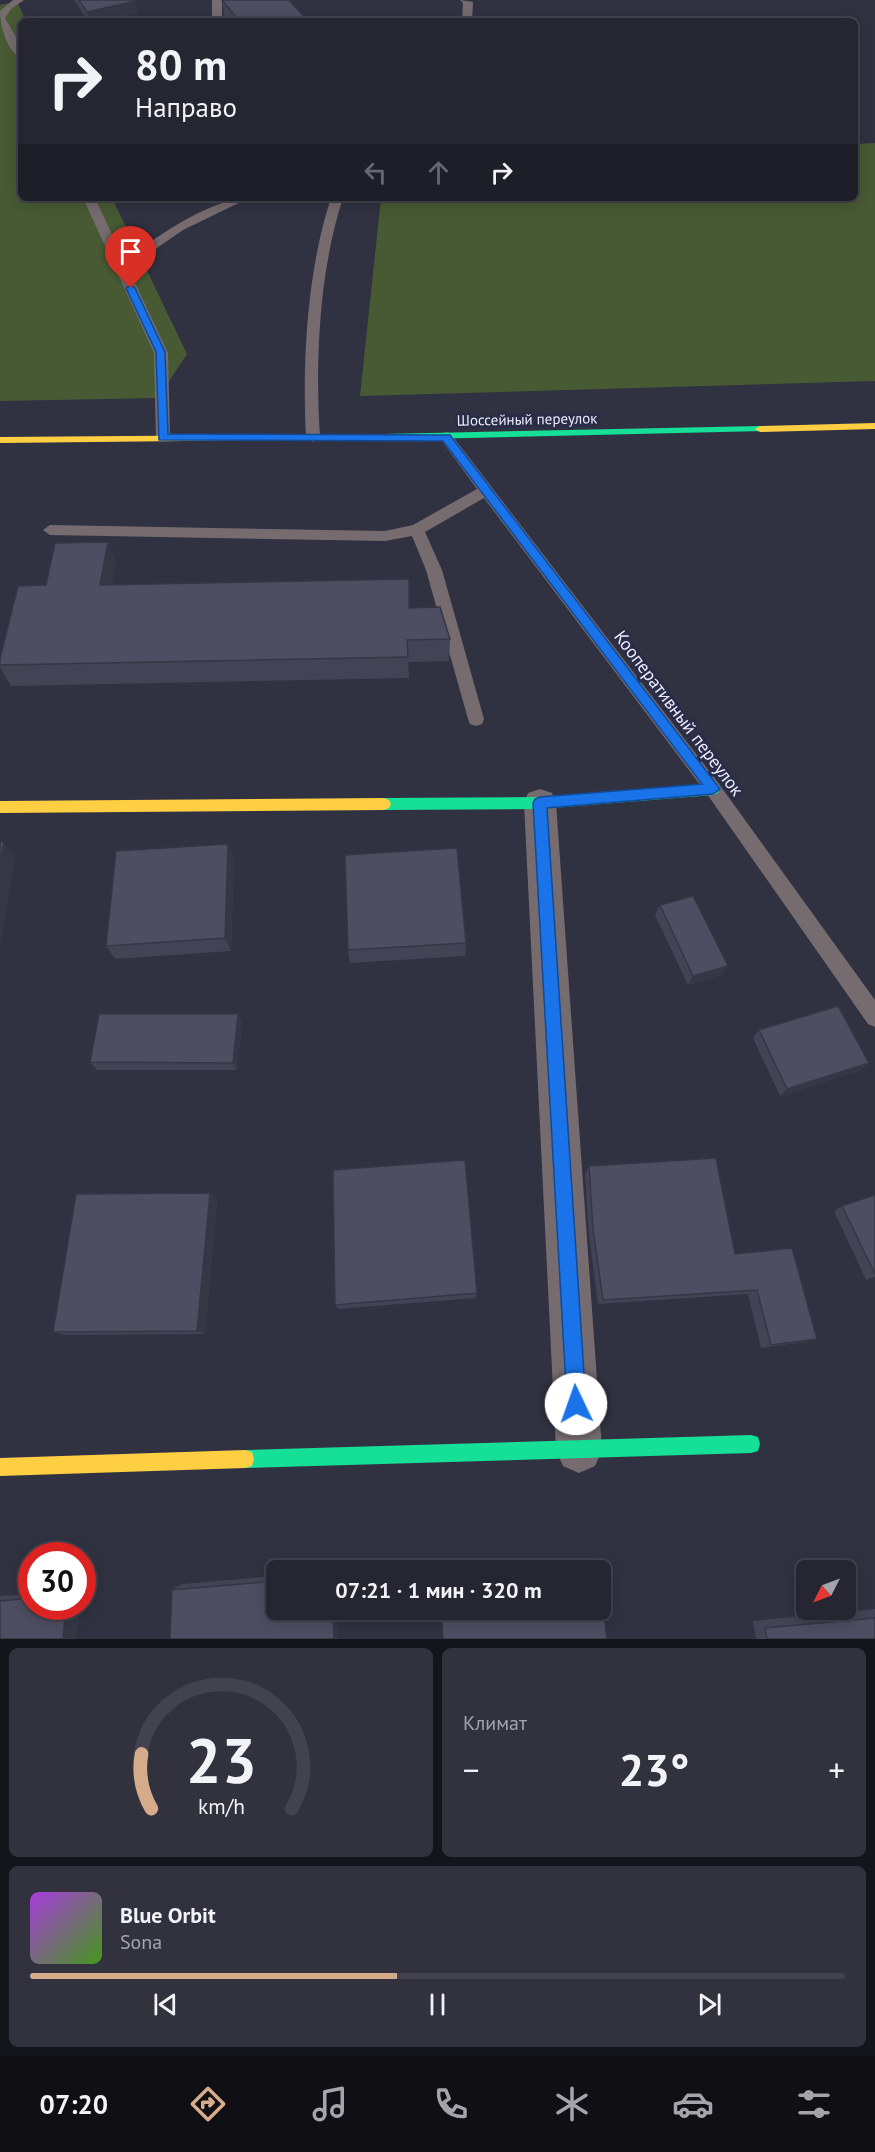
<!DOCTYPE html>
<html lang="ru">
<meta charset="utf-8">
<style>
:root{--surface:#252631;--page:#31323d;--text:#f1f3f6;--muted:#a3a5ab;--line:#42434d;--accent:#d6ab8b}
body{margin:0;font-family:"PT Sans",sans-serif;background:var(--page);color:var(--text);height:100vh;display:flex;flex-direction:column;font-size:22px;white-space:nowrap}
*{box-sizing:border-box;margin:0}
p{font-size:20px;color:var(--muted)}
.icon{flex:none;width:33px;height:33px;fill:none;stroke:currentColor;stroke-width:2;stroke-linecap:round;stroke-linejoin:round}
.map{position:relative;height:1639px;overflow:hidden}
.sheet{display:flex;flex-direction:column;gap:9px;padding:9px;background:#14151b;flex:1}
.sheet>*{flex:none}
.top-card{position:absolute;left:18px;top:18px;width:840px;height:183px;border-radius:9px;box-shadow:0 3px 15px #0003,0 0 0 2px var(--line);background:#252631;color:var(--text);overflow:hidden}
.needle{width:39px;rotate:228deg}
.buttons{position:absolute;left:796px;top:1560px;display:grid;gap:12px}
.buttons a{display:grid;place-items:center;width:60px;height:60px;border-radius:9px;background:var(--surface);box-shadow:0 3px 15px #0003,0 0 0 2px var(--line);font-size:30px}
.speed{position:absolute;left:18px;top:1542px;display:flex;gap:12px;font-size:30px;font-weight:700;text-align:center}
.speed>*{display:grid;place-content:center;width:78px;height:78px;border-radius:50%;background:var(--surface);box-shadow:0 3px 15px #0003,0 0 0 2px var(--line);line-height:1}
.speed .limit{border:9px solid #d22;background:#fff;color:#111}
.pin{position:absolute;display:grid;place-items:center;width:51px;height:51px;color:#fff;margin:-62px -26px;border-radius:50% 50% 50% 0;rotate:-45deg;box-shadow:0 0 6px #0007}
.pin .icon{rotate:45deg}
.me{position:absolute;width:66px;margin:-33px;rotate:357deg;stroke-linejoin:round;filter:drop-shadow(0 0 4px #0008)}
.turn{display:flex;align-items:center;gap:21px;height:126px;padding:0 18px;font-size:27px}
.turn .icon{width:78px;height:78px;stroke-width:2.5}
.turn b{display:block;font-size:42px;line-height:51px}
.lanes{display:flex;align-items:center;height:57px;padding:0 18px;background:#0003;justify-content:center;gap:30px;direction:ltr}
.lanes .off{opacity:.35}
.big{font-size:45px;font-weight:800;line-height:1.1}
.sheet .widget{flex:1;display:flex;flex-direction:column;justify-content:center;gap:9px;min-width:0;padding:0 21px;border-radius:9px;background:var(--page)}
.sheet .dial{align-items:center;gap:0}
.dial svg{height:156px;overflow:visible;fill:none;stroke:var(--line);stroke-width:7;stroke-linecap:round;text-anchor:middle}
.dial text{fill:var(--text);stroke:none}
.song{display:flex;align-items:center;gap:18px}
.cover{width:72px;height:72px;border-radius:9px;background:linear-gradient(135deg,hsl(280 70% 55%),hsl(100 70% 35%))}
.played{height:6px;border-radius:3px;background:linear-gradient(90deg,var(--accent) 45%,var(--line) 45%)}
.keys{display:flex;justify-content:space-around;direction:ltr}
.heat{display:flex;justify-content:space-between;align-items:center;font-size:33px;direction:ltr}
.sheet .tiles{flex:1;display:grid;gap:9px;grid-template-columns:1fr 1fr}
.widget:last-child{grid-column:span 2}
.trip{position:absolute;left:266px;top:1560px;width:345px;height:60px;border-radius:9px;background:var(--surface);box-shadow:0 3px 15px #0003,0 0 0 2px var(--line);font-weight:800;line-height:60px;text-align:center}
.menu{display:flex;height:96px;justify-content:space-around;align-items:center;background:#0f0f14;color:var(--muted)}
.menu .icon{width:42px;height:42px}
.menu .current{color:var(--accent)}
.menu b{font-size:27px;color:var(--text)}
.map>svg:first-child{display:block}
.green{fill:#475a34}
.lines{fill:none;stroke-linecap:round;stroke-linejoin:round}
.lane{fill:#766b6e;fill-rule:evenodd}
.street{fill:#766b6e;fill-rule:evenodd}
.fast{fill:#16e098;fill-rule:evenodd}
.slow{fill:#ffcf43;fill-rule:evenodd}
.wall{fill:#424354}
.shaded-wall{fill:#363745}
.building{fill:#4d4e62;stroke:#363745;stroke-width:1.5}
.route{fill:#1a73e8;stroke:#114b97;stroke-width:1.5}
.labels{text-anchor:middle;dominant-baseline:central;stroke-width:6;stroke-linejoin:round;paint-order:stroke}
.far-street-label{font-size:15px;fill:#ebedfc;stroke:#2a2c48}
.street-label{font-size:18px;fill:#ebedfc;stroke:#2a2c48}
</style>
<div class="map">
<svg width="875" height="1639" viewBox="0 0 875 1639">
<rect width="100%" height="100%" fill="#313241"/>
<g class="green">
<path d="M 17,2 L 26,21 L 21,21 L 21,198 L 112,198 L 187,354 L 158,398 L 0,401 L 0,5 Z"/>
<path d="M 875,143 L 875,381 L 360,396 L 381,198 L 855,198 L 855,144 Z"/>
</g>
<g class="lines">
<g class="lane">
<path d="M 13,0 L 24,0 L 11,9 L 5,18 L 21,46 L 21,58 C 7,51 0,26 0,11 Z"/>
<rect x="212" y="0" width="10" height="21"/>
<path d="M 460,0 L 473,2 L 472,21 L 462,21 L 463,3 Z"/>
<path d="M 83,198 L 95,198 L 124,260 C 156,238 210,198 249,198 L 183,230 L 128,268 L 168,353 L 170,438 L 168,441 L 158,441 L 156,438 L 154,353 Z"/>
<path d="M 331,198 L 343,198 C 319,271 315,361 320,437 L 313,442 L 306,437 C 302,361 307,271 331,198 Z"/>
<path d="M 446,432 L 451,434 L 719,784 L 875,1000 L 875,1027 L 868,1024 L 707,794 L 484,498 L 425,532 L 442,570 L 484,719 L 482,724 L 476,726 L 470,724 L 468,719 L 426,570 L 412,536 L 385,541 L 50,535 L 43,530 L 50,525 L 385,531 L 413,525 L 477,489 L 439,437 Z"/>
</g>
<path class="street" d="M 540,789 L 552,793 L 556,803 L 602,1450 L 595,1466 L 579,1473 L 563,1466 L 556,1450 L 524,803 L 528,793 Z"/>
<g class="fast">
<path d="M 760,426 L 765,429 L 764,431 L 383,440 L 378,437 L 383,434 Z"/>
<path d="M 713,783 L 718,785 L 720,789 L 718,793 L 713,795 L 540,809 L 384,810 L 379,808 L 377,804 L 379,800 L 384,798 L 540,797 Z"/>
<path d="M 751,1435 L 758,1437 L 760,1444 L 758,1451 L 751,1453 L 245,1468 L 238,1466 L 236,1459 L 238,1452 L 245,1450 Z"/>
</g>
<g class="slow">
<path d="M 875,423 L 875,429 L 760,432 L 755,429 L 760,426 Z"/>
<path d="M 383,434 L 388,437 L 387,439 L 0,443 L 0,437 Z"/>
<path d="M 384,798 L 389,800 L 391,804 L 389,808 L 384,810 L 0,813 L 0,801 Z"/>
<path d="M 245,1450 L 252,1452 L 254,1459 L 252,1466 L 245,1468 L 0,1476 L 0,1458 Z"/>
</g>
</g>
<g class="wall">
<path d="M 74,0 L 134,0 L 138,13 L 104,21 L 88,21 Z"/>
<path d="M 222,0 L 308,21 L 225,21 Z"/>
<path d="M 108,542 L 116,565 L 112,584 L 409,608 L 450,639 L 449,661 L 408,662 L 409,678 L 11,686 L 0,668 L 0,659 L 46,585 Z"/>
<path d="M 228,844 L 234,858 L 231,951 L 115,959 L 106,946 Z"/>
<path d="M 660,905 L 722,975 L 688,985 L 655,915 Z"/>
<path d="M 466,943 L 465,956 L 350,963 L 348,950 Z"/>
<path d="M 238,1014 L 242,1022 L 237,1070 L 97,1070 L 90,1062 Z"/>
<path d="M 759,1030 L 869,1063 L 860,1071 L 780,1096 L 753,1038 Z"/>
<path d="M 589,1166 L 735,1254 L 817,1339 L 805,1342 L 761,1348 L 748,1294 L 598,1304 L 589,1235 L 585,1174 Z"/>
<path d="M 210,1193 L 217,1200 L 205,1334 L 66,1335 L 53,1332 Z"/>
<path d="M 875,1195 L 875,1277 L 866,1280 L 834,1211 L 842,1206 Z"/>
<path d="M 477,1293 L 475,1298 L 338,1309 L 335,1305 Z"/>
<path d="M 276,1576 L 276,1610 L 172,1590 L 182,1584 Z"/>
<path d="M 32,1594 L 32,1606 L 79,1606 L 76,1639 L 0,1639 L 0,1596 Z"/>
<path d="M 875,1609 L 875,1639 L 756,1639 L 753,1621 Z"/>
</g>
<g class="shaded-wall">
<path d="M 135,1 L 138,13 L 104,21 L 89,21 L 87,12 Z"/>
<path d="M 108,542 L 116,565 L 108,607 L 100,585 Z"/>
<path d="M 4,842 L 15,856 L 0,948 L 0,864 Z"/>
<path d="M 228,844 L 234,858 L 231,951 L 225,938 Z"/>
<path d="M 728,966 L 722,975 L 688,985 L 693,976 Z"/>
<path d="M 238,1014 L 242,1022 L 237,1070 L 233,1063 Z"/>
<path d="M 869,1063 L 860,1071 L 780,1096 L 787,1089 Z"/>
<path d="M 210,1193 L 217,1200 L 205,1334 L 197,1331 Z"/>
<path d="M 66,1606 L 79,1606 L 76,1639 L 63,1639 Z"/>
<path d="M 333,1610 L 337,1610 L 338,1639 L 334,1639 Z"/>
</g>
<g class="building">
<path d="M 79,0 L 134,0 L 135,1 L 87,12 Z"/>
<path d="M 222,0 L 289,0 L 308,21 L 239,21 Z"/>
<path d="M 108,542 L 100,585 L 409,579 L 409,608 L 440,607 L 450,639 L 407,640 L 408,657 L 0,665 L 0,659 L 18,586 L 46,585 L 55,543 Z"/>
<path d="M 0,842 L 4,842 L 0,864 Z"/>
<path d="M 228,844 L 225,938 L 106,946 L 116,851 Z"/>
<path d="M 457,848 L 466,943 L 348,950 L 345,855 Z"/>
<path d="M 693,896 L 728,966 L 693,976 L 660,905 Z"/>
<path d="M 838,1006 L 869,1063 L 787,1089 L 759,1030 Z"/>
<path d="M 99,1014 L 238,1014 L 233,1063 L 90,1062 Z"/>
<path d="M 716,1158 L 735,1254 L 792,1248 L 817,1339 L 771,1345 L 757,1290 L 603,1300 L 593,1229 L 589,1166 Z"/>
<path d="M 465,1160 L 477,1293 L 335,1305 L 333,1170 Z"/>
<path d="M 210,1193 L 197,1331 L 53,1332 L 76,1194 Z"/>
<path d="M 875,1195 L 875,1274 L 842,1206 Z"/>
<path d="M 276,1581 L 276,1610 L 333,1610 L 334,1639 L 170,1639 L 172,1590 Z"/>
<path d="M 600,1582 L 607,1639 L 443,1639 L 441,1610 L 600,1610 Z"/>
<path d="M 32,1598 L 32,1606 L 66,1606 L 63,1639 L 0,1639 L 0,1601 Z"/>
<path d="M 875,1618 L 875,1639 L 767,1639 L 765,1628 Z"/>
</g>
<path class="route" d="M 131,285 L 135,288 L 165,352 L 168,434 L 450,435 L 720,789 L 713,794 L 547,808 L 586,1404 L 583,1410 L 576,1413 L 570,1410 L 567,1404 L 533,803 L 535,799 L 540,797 L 702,784 L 443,441 L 159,440 L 156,352 L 126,288 Z"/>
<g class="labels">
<g class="far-street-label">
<text transform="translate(527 419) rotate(-1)">Шоссейный переулок</text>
</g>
<g class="street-label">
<text transform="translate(679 713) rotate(53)">Кооперативный переулок</text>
</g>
</g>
</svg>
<div class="buttons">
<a><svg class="needle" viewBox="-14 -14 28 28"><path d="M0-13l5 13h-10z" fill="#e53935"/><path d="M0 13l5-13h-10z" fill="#a3a5ab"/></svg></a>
</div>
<div class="speed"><div class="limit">30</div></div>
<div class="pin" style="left:131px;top:288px;background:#d93025"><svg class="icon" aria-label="arrive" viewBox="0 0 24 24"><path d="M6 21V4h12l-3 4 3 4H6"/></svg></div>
<svg class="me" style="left:576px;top:1404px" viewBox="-20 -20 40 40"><circle r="19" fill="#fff"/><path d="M0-13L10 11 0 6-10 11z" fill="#1a73e8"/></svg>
<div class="trip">07:21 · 1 мин · 320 m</div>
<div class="top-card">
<div class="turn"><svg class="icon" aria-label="right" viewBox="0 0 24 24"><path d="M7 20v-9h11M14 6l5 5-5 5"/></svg><div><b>80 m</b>Направо</div></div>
<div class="lanes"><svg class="icon off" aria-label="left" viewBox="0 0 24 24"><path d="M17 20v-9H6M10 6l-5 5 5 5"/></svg><svg class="icon off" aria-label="ahead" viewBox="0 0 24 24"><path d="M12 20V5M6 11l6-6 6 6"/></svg><svg class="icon" aria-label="right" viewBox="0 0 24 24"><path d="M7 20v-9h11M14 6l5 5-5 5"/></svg></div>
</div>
</div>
<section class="sheet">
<div class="tiles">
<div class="widget dial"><svg viewBox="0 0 100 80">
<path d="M14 69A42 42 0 1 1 86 69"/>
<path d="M14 69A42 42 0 0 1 9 41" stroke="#d6ab8b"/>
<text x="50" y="56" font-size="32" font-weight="700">23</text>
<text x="50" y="72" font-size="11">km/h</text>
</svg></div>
<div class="widget"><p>Климат</p>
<div class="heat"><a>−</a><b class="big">23°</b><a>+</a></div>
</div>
<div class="widget">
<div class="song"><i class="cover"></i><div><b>Blue Orbit</b><p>Sona</p></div></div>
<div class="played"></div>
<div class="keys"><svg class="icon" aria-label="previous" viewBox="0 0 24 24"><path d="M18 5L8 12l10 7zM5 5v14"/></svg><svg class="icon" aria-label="pause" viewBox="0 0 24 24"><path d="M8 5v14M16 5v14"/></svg><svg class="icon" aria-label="next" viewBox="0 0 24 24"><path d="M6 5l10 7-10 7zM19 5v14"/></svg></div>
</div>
</div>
</section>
<nav class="menu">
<b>07:20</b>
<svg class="icon current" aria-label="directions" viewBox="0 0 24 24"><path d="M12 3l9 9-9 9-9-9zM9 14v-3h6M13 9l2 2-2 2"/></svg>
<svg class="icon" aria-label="music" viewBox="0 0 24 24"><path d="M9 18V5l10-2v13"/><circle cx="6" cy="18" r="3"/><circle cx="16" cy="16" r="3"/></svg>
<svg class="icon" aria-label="phone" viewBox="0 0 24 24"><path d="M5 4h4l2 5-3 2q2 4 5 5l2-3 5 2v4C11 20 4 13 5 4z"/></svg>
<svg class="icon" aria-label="climate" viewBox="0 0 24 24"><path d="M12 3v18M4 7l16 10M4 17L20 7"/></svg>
<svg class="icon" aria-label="car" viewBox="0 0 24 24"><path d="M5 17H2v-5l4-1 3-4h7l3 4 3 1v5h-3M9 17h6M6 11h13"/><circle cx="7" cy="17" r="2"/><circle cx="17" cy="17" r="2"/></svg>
<svg class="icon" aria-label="filters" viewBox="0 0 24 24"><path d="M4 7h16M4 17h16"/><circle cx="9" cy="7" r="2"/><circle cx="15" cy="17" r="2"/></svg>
</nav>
